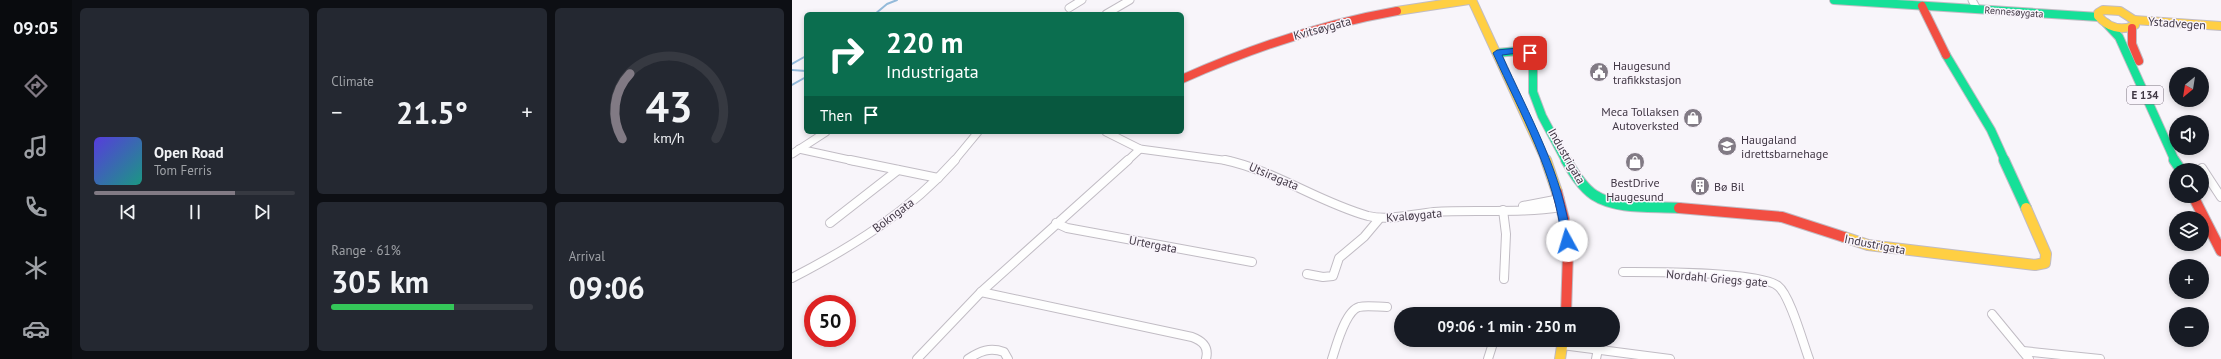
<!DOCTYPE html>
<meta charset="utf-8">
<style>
:root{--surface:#171b24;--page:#242831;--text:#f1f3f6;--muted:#9ea1a6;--line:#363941;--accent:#817a84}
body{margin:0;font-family:"PT Sans",sans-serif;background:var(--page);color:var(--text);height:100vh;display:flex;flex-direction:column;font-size:15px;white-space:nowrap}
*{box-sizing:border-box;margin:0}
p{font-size:13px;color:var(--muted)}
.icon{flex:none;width:22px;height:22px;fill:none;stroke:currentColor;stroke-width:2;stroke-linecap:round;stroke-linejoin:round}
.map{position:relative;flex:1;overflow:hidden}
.details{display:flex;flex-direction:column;gap:8px;padding:8px;background:#0d0f14;width:720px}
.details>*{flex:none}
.guide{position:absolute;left:12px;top:12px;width:380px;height:122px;border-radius:6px;box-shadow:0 2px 6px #0003;background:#0b6e4f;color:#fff;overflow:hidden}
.needle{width:26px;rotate:210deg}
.fabs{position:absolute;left:1377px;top:67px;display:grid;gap:8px}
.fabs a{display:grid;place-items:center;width:40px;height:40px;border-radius:50%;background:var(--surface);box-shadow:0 2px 6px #0003;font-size:20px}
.speed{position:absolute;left:12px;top:295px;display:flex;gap:8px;font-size:20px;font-weight:700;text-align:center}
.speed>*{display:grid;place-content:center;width:52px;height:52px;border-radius:50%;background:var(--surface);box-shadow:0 2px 6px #0003;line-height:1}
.speed .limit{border:6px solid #d22;background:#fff;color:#111}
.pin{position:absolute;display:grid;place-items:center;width:34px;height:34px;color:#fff;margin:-17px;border-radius:8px;box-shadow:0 2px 6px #0006}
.me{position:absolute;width:44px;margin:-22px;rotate:354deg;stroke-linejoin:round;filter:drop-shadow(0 0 3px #0008)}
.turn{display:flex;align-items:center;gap:14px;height:84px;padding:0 16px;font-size:18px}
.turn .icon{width:52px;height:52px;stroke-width:2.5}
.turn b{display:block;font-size:28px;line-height:34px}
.then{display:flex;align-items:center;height:38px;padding:0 16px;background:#0003;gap:8px;font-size:15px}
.big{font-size:30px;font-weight:700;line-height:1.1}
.details .card{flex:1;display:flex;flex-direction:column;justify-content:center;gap:6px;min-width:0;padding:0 14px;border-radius:6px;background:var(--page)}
.details .dial{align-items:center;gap:0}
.dial svg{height:104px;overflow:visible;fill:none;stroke:var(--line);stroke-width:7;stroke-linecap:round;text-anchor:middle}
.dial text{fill:var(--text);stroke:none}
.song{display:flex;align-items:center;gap:12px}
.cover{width:48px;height:48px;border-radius:6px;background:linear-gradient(135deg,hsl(250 70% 55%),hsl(170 70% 35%))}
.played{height:4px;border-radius:2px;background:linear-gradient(90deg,var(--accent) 70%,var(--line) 70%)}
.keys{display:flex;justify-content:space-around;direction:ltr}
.heat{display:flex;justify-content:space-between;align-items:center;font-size:22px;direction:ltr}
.charge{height:6px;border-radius:3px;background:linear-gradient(90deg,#34c759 61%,var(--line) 0)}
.details .tiles{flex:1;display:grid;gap:8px;grid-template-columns:repeat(3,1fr)}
.card:first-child{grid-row:span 2}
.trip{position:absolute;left:602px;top:307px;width:226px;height:40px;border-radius:20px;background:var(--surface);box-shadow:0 2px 6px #0003;font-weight:700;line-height:40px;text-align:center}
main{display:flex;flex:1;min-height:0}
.tabs{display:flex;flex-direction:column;width:72px;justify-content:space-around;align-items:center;background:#090b0e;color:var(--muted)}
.tabs .icon{width:28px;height:28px}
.tabs .current{color:var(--accent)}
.tabs b{font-size:18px;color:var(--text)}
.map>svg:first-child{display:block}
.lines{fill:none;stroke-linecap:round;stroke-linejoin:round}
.stream{stroke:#94bada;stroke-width:2}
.street-far1-casing{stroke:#c1bcc4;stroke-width:9}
.street-casing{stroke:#c1bcc4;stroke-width:10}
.fast-far1-casing{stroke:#c1bcc4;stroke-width:10}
.fast-casing{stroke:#c1bcc4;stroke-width:12}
.slow-far1-casing{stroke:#c1bcc4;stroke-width:10}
.slow-casing{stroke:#c1bcc4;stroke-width:12}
.jam-far1-casing{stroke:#c1bcc4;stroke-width:10}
.jam-casing{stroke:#c1bcc4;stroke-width:12}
.street-far1{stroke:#fefefe;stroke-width:7}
.street{stroke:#fefefe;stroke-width:8}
.fast-far1{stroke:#16e098;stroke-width:8}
.fast{stroke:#16e098;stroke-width:10}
.slow-far1{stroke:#ffcf43;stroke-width:8}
.slow{stroke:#ffcf43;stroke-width:10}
.jam-far1{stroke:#f24e42;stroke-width:8}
.jam{stroke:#f24e42;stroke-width:10}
.route{fill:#1a73e8;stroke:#114b97}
.labels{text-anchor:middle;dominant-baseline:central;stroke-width:3;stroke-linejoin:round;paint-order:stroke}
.far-street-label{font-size:10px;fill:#413845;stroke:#f9f4fb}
.shield{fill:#f9f4fb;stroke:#78707c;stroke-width:1}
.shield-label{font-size:11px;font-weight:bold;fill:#413845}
.street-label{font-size:12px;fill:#413845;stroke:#f9f4fb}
.poi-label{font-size:12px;fill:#413845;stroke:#f9f4fb;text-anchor:start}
</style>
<main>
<nav class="tabs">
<b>09:05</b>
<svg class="icon current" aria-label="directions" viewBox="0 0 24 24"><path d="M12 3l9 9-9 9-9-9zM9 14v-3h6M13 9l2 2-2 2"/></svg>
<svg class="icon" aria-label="music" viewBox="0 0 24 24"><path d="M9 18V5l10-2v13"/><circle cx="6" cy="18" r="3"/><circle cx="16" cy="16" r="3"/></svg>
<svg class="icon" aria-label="phone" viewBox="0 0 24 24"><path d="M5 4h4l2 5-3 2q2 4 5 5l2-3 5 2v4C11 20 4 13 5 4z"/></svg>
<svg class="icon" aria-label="climate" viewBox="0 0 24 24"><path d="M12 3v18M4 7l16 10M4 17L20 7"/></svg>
<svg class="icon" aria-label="car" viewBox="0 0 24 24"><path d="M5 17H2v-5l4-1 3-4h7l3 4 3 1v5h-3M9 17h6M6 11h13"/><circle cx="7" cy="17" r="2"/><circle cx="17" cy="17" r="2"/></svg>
</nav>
<section class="details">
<div class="tiles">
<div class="card">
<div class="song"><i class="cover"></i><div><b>Open Road</b><p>Tom Ferris</p></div></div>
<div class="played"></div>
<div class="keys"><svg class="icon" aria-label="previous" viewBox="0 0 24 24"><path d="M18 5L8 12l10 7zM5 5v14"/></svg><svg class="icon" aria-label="pause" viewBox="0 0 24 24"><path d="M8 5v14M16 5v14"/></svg><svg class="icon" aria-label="next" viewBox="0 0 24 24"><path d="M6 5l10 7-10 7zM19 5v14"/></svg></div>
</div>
<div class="card"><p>Climate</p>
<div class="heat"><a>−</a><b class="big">21.5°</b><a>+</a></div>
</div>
<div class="card dial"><svg viewBox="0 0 100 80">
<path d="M14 69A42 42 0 1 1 86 69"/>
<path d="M14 69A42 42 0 0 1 20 19" stroke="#817a84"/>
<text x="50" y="56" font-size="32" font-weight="700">43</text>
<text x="50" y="72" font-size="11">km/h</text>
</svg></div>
<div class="card"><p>Range · 61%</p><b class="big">305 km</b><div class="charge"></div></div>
<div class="card"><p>Arrival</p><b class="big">09:06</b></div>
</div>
</section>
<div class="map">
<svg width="1429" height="359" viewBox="0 0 1429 359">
<rect width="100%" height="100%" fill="#f8f5fa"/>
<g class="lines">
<g class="stream">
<path d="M 83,14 L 95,4 L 105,0"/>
<path d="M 0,64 L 14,56"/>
<path d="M 0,70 L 14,71"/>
<path d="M 0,85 L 14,77"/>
</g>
<g class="street-far1-casing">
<g id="street-far1">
<path d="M 1180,0 L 1185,9"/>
<path d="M 277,8 L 290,0"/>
<path d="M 314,14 L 338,0"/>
<path d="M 314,132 L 348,149 L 438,161"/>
<path d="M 7,149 L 62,161"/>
<path d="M 0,154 L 34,132"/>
<path d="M 162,161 L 186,132"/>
<path d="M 335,161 L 348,149"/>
</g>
</g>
<g class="street-casing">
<g id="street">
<path d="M 58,160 L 146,178"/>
<path d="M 433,160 C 484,171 526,202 576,216 C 597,221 621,214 642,212 C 684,209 727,214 769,207"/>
<path d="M 1410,168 L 1429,197"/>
<path d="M 731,206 L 768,199"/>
<path d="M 711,210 L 714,234 L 712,279"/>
<path d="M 38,223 L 106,170"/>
<path d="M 264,223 L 275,228 L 460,262"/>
<path d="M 831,272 C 859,272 967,271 986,286 C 998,295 1011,343 1017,359"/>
<path d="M 515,274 L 531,277 L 541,276 L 547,258 L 572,237 L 588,218"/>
<path d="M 0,278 C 60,247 118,211 163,160"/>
<path d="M 189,292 L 400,337 C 411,341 417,347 414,359"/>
<path d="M 1200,314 L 1237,359"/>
<path d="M 770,345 L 878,359"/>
<path d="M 1231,351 L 1308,359"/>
<path d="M 125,359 L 189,292 L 336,160"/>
<path d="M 176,359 C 188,351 198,347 212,352 L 216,359"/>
<path d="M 540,359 C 544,347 553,311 567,307 C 575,305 586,307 595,307"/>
<path d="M 696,359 L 702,340"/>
<path d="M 804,359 L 806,349"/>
</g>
</g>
<g class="fast-far1-casing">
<g id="fast-far1">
<path d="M 1042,0 L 1307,17"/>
<path d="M 1314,23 L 1327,37 L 1383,161"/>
<path d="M 705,53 L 726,51 L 741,55 L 741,92 L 750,116 L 774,161"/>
<path d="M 1154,55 L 1199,130 L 1213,161"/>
</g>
</g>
<g class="fast-casing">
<g id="fast">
<path d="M 774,160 C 781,172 790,187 802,195 C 825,210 861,206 887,208"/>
<path d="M 1212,160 L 1234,208"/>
<path d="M 1382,160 L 1389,170"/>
</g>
</g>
<g class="slow-far1-casing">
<g id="slow-far1">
<path d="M 680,0 L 754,161"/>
<path d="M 1311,10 L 1328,11 L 1342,20 L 1343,25 C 1329,32 1316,27 1306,16 L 1306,13 Z"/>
<path d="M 605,11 L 677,0"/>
<path d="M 1342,20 L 1429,26"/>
</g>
</g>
<g class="slow-casing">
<g id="slow">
<path d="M 754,160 L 765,192"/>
<path d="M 1052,237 L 1076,245 L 1243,265 L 1253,263 L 1254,254 L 1234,208"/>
<path d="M 768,359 L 771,340"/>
</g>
</g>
<g class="jam-far1-casing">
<g id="jam-far1">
<path d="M 1130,6 L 1154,55"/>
<path d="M 1340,28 L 1340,44 L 1347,61"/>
<path d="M 390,79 C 460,48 530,24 605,11"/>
</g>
</g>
<g class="jam-casing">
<g id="jam">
<path d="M 765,192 L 772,219 L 776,252 L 774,314"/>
<path d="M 1401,196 L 1429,251"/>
<path d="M 887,208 L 990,217 L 1052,237"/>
</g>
</g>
<use href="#street-far1" class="street-far1"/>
<use href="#street" class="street"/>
<use href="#fast-far1" class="fast-far1"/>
<use href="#fast" class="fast"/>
<use href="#slow-far1" class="slow-far1"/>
<use href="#slow" class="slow"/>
<use href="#jam-far1" class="jam-far1"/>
<use href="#jam" class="jam"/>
</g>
<path class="route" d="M 726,48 L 742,53 L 738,55 L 726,53 L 710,55 C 737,115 772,175 779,241 L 775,245 L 770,241 C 763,174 728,113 701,53 L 705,50 Z"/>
<defs>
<g id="civic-disc" transform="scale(1)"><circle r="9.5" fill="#817a84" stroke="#f9f4fb"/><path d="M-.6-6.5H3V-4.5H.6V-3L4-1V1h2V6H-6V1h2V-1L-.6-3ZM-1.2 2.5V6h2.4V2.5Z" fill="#fff"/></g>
<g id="shop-disc" transform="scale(1)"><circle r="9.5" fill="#817a84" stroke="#f9f4fb"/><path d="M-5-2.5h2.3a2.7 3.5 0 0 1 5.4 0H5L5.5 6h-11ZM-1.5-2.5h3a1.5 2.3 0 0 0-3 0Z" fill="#fff"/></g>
<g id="school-disc" transform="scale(1)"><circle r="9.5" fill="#817a84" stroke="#f9f4fb"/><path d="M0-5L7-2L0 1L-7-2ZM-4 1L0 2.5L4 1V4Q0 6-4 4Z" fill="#fff"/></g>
<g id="building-disc" transform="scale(1)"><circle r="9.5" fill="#817a84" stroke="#f9f4fb"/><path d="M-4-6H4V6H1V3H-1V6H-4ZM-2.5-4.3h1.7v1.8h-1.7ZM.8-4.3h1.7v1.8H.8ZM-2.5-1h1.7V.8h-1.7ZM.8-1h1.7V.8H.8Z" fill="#fff"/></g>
</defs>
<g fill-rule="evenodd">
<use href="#civic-disc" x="807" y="72"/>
<use href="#shop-disc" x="901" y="118"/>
<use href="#school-disc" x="935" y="146"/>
<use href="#shop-disc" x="843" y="162"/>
<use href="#building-disc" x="908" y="186"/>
</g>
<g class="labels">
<g class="far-street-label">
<text transform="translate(1222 12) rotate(4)">Rennesøygata</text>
</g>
<rect class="shield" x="1335" y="86" width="36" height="18" rx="3"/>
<g class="shield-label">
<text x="1353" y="95">E 134</text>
</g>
<g class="street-label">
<text transform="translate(1385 23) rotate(4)">Ystadvegen</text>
<text transform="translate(530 28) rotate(-15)">Kvitsøygata</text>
<text transform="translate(775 156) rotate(60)">Industrigata</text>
<text transform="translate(482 176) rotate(23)">Utsiragata</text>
<text transform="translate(101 215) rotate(-37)">Bokngata</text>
<text transform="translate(622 215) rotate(-5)">Kvaløygata</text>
<text transform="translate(361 244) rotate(11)">Urtergata</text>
<text transform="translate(1083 244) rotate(11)">Industrigata</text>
<text transform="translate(925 278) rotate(5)">Nordahl Griegs gate</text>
</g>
<g class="poi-label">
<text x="821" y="65">Haugesund<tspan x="821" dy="14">trafikkstasjon</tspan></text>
<text x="887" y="111" text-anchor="end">Meca Tollaksen<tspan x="887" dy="14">Autoverksted</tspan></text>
<text x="949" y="139">Haugaland<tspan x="949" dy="14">idrettsbarnehage</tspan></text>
<text x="843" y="182" text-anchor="middle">BestDrive<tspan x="843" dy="14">Haugesund</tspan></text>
<text x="922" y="186">Bø Bil</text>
</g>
</g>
</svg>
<div class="fabs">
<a><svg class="needle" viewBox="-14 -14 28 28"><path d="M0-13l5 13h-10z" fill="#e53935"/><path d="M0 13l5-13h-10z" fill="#9ea1a6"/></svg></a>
<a><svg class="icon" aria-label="sound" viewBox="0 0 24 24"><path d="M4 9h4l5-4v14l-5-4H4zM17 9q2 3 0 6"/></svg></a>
<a><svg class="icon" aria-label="search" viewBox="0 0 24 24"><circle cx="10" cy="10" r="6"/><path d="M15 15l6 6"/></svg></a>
<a><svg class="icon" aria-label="layers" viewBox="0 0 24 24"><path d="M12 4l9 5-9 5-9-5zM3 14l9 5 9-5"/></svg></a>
<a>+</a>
<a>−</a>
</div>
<div class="speed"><div class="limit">50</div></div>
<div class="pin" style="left:738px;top:53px;background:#d93025"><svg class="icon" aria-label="arrive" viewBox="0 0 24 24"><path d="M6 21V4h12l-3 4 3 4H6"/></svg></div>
<svg class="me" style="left:775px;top:241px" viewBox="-20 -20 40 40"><circle r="19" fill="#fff"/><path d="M0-13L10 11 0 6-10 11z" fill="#1a73e8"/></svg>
<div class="trip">09:06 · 1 min · 250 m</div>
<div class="guide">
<div class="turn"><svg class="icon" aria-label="right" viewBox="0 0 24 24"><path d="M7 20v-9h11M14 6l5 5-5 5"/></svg><div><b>220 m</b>Industrigata</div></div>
<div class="then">Then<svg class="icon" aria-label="arrive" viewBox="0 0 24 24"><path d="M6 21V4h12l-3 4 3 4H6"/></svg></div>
</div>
</div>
</main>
